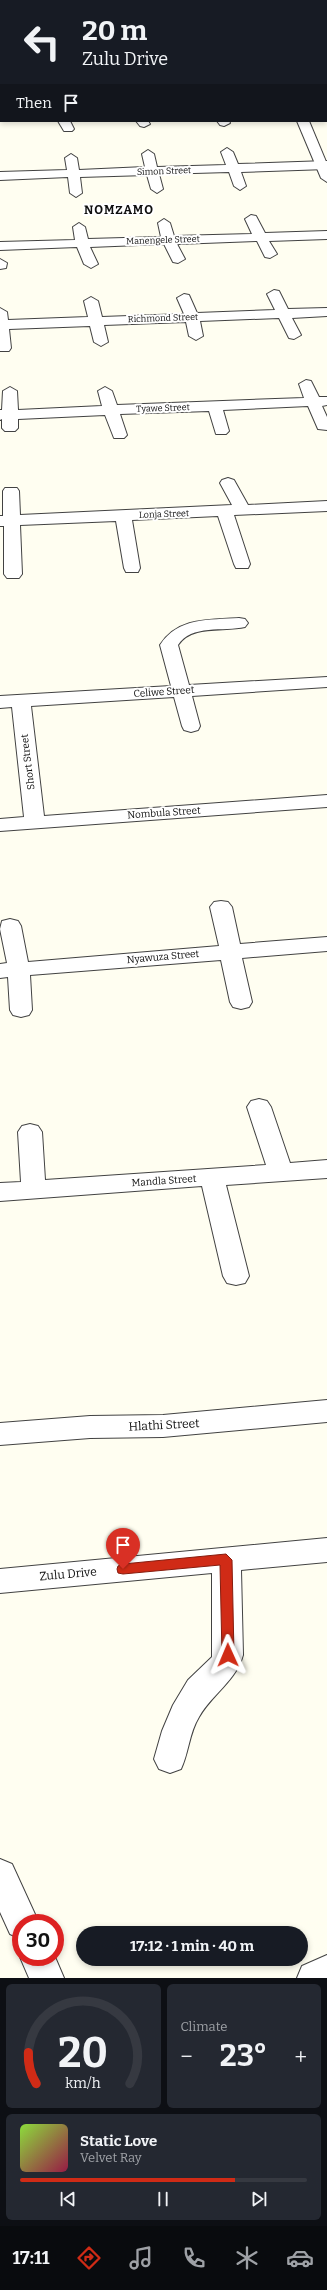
<!DOCTYPE html>
<meta charset="utf-8">
<style>
:root{--surface:#171b24;--page:#242831;--text:#f1f3f6;--muted:#9ea1a6;--line:#363941;--accent:#d02b16}
body{margin:0;font-family:Bitter,serif;background:var(--page);color:var(--text);height:100vh;display:flex;flex-direction:column;font-size:15px;white-space:nowrap}
*{box-sizing:border-box;margin:0}
p{font-size:13px;color:var(--muted)}
.icon{flex:none;width:22px;height:22px;fill:none;stroke:currentColor;stroke-width:2;stroke-linecap:round;stroke-linejoin:round}
.map{position:relative;height:1978px;overflow:hidden}
.panel{display:flex;flex-direction:column;gap:6px;padding:6px;background:#0d0f14;flex:1}
.panel>*{flex:none}
.hud{position:absolute;left:0px;top:0px;width:327px;height:122px;box-shadow:0 2px 6px #0003;background:#171b24;color:var(--text);overflow:hidden}
.speed{position:absolute;left:12px;top:1914px;display:flex;gap:8px;font-size:20px;font-weight:700;text-align:center}
.speed>*{display:grid;place-content:center;width:52px;height:52px;border-radius:50%;background:var(--surface);box-shadow:0 2px 6px #0003;line-height:1}
.speed .limit{border:6px solid #d22;background:#fff;color:#111}
.pin{position:absolute;display:grid;place-items:center;width:34px;height:34px;color:#fff;margin:-41px -17px;border-radius:50% 50% 50% 0;rotate:-45deg;box-shadow:0 0 4px #0007}
.pin .icon{rotate:45deg}
.me{position:absolute;width:44px;margin:-22px;rotate:359deg;stroke-linejoin:round;filter:drop-shadow(0 0 3px #0008)}
.turn{display:flex;align-items:center;gap:14px;height:84px;padding:0 16px;font-size:18px}
.turn .icon{width:52px;height:52px;stroke-width:2.5}
.turn b{display:block;font-size:28px;line-height:34px}
.then{display:flex;align-items:center;height:38px;padding:0 16px;background:#0003;gap:8px;font-size:15px}
.big{font-size:30px;font-weight:700;line-height:1.1}
.panel .tile{flex:1;display:flex;flex-direction:column;justify-content:center;gap:6px;min-width:0;padding:0 14px;border-radius:6px;background:var(--page)}
.panel .dial{align-items:center;gap:0}
.dial svg{height:104px;overflow:visible;fill:none;stroke:var(--line);stroke-width:7;stroke-linecap:round;text-anchor:middle}
.dial text{fill:var(--text);stroke:none}
.song{display:flex;align-items:center;gap:12px}
.cover{width:48px;height:48px;border-radius:6px;background:linear-gradient(135deg,hsl(90 70% 55%),hsl(340 70% 35%))}
.played{height:4px;border-radius:2px;background:linear-gradient(90deg,var(--accent) 75%,var(--line) 75%)}
.keys{display:flex;justify-content:space-around;direction:ltr}
.heat{display:flex;justify-content:space-between;align-items:center;font-size:22px;direction:ltr}
.panel .tiles{flex:1;display:grid;gap:6px;grid-template-columns:1fr 1fr}
.tile:last-child{grid-column:span 2}
.trip{position:absolute;left:76px;top:1926px;width:232px;height:40px;border-radius:20px;background:var(--surface);box-shadow:0 2px 6px #0003;font-weight:700;line-height:40px;text-align:center}
.menu{display:flex;height:64px;justify-content:space-around;align-items:center;background:#090b0e;color:var(--muted)}
.menu .icon{width:28px;height:28px}
.menu .active{color:var(--accent)}
.menu b{font-size:18px;color:var(--text)}
.map>svg:first-child{display:block}
.lines{fill:none;stroke-linecap:round;stroke-linejoin:round}
.minor-casing{stroke:#424242;stroke-width:2}
.tertiary-casing{stroke:#424242;stroke-width:2}
.minor{fill:#fff;fill-rule:evenodd}
.tertiary{fill:#fff;fill-rule:evenodd}
.route{fill:#d02b16;stroke:#871c0e}
.labels{text-anchor:middle;dominant-baseline:central;stroke-width:4;stroke-linejoin:round;paint-order:stroke}
.far-street-label{font-size:9px;fill:#0f0f0f;stroke:#fff}
.street-label{font-size:10px;fill:#0f0f0f;stroke:#fff}
.far-district-label{font-size:12px;font-weight:bold;letter-spacing:1px;fill:#0f0f0f;stroke:#fff}
.near-street-label{font-size:12px;fill:#0f0f0f;stroke:#fff}
</style>
<div class="map">
<svg width="327" height="1978" viewBox="0 0 327 1978">
<rect width="100%" height="100%" fill="#fffef1"/>
<g class="lines">
<g class="minor-casing">
<g id="minor">
<rect x="326" y="2" width="1" height="6"/>
<rect x="0" y="11" width="1" height="6"/>
<rect x="326" y="49" width="1" height="6"/>
<rect x="0" y="59" width="1" height="6"/>
<rect x="326" y="102" width="1" height="6"/>
<rect x="0" y="112" width="1" height="6"/>
<path d="M 58,121 L 70,121 L 74,129 L 72,131 L 64,131 Z"/>
<path d="M 136,121 L 148,121 L 150,124 L 144,127 L 140,126 Z"/>
<path d="M 217,121 L 229,121 L 230,123 L 224,126 L 220,125 Z"/>
<path d="M 227,148 L 233,152 L 238,164 L 327,161 L 327,169 L 241,172 L 246,186 L 240,190 L 234,186 L 229,172 L 159,174 L 163,189 L 157,193 L 151,189 L 147,175 L 80,177 L 82,193 L 76,197 L 70,193 L 68,177 L 0,180 L 0,172 L 67,170 L 65,158 L 71,154 L 77,158 L 79,170 L 145,167 L 142,154 L 148,150 L 154,154 L 157,167 L 226,165 L 221,152 Z"/>
<path d="M 251,215 L 256,216 L 265,233 L 327,231 L 327,239 L 269,241 L 277,254 L 270,258 L 265,257 L 257,241 L 177,244 L 185,259 L 178,263 L 173,262 L 164,244 L 90,247 L 98,264 L 91,268 L 84,264 L 77,247 L 0,250 L 0,242 L 75,240 L 73,227 L 79,223 L 85,227 L 88,239 L 161,237 L 158,223 L 164,219 L 170,223 L 174,236 L 252,234 L 245,219 Z"/>
<path d="M 0,259 L 7,263 L 6,268 L 0,269 Z"/>
<path d="M 274,290 L 279,291 L 288,309 L 327,308 L 327,316 L 292,318 L 301,335 L 294,339 L 289,338 L 279,318 L 200,321 L 203,336 L 196,340 L 189,336 L 186,322 L 104,325 L 108,342 L 101,346 L 94,342 L 90,326 L 9,329 L 11,348 L 9,351 L 0,351 L 0,308 L 7,312 L 8,320 L 88,317 L 84,301 L 91,297 L 98,301 L 102,317 L 184,314 L 177,298 L 184,294 L 189,295 L 197,313 L 275,310 L 267,294 Z"/>
<path d="M 306,380 L 311,381 L 319,397 L 327,397 L 327,405 L 322,406 L 327,417 L 327,430 L 318,429 L 308,406 L 223,410 L 229,431 L 226,434 L 216,434 L 209,411 L 120,414 L 127,435 L 124,438 L 114,438 L 105,415 L 18,419 L 18,428 L 15,431 L 5,431 L 2,428 L 2,419 L 0,420 L 0,410 L 2,410 L 3,391 L 10,387 L 17,391 L 18,410 L 102,406 L 98,391 L 105,387 L 112,391 L 117,405 L 304,398 L 299,384 Z"/>
<path d="M 228,478 L 234,480 L 248,505 L 327,501 L 327,511 L 234,515 L 250,564 L 248,568 L 236,568 L 234,564 L 218,516 L 132,520 L 140,568 L 138,572 L 126,572 L 124,568 L 116,521 L 20,525 L 22,574 L 19,578 L 7,578 L 4,574 L 4,526 L 0,526 L 0,516 L 3,516 L 3,491 L 5,488 L 17,488 L 19,491 L 20,515 L 232,505 L 220,483 L 222,480 Z"/>
<path d="M 239,618 L 245,619 L 248,623 L 245,627 C 224,632 191,624 178,645 L 189,685 L 327,677 L 327,687 L 192,696 L 200,726 L 198,730 L 191,732 L 184,730 L 182,726 L 174,697 L 31,706 L 44,816 L 327,795 L 327,807 L 0,831 L 0,819 L 24,817 L 12,707 L 0,708 L 0,696 L 171,686 L 160,645 C 178,617 209,620 239,618 Z"/>
<path d="M 221,901 L 228,902 L 232,907 L 240,944 L 327,937 L 327,951 L 242,958 L 252,1002 L 249,1007 L 241,1009 L 233,1007 L 230,1002 L 221,960 L 30,975 L 32,1010 L 29,1015 L 21,1017 L 13,1015 L 10,1010 L 8,977 L 0,978 L 0,964 L 7,963 L 0,929 L 2,921 L 10,919 L 18,921 L 21,926 L 28,962 L 219,946 L 210,907 L 214,902 Z"/>
<path d="M 259,1099 L 267,1101 L 271,1107 L 290,1163 L 327,1160 L 327,1178 L 226,1185 L 249,1276 L 245,1283 L 236,1285 L 227,1283 L 223,1276 L 202,1186 L 0,1201 L 0,1183 L 21,1182 L 18,1132 L 22,1126 L 30,1124 L 38,1126 L 42,1132 L 45,1180 L 266,1165 L 247,1107 L 251,1101 Z"/>
<path d="M 327,1538 L 327,1562 L 241,1570 L 243,1655 C 236,1681 212,1694 199,1717 C 189,1733 189,1752 181,1769 L 170,1773 L 159,1769 L 154,1759 L 162,1731 L 173,1705 L 188,1680 L 212,1657 L 212,1573 L 0,1593 L 0,1569 Z"/>
<path d="M 0,1859 L 12,1864 L 39,1923 L 21,1923 L 21,1939 L 10,1934 L 0,1912 Z"/>
<path d="M 21,1955 L 21,1957 L 55,1957 L 64,1978 L 29,1978 L 20,1957 Z"/>
<path d="M 327,1955 L 327,1978 L 297,1978 L 302,1966 Z"/>
</g>
</g>
<g class="tertiary-casing">
<g id="tertiary">
<rect x="248" y="0" width="10" height="1"/>
<path d="M 297,121 L 309,121 L 327,164 L 327,182 L 321,178 Z"/>
<path d="M 327,1400 L 327,1422 L 163,1437 L 90,1438 L 0,1445 L 0,1423 L 90,1416 L 163,1415 Z"/>
</g>
</g>
<use href="#minor" class="minor"/>
<use href="#tertiary" class="tertiary"/>
</g>
<path class="route" d="M 226,1554 L 232,1560 L 234,1655 L 232,1659 L 224,1659 L 222,1655 L 220,1565 L 123,1574 L 118,1573 L 117,1569 L 118,1566 L 123,1564 Z"/>
<g class="labels">
<g class="far-street-label">
<text transform="translate(164 171) rotate(-2)">Simon Street</text>
<text transform="translate(163 240) rotate(-2)">Manengele Street</text>
<text transform="translate(163 318) rotate(-2)">Richmond Street</text>
<text transform="translate(163 408) rotate(-2)">Tyawe Street</text>
<text transform="translate(164 514) rotate(-2)">Lonja Street</text>
</g>
<g class="street-label">
<text transform="translate(164 692) rotate(-4)">Celiwe Street</text>
<text transform="translate(28 762) rotate(-97)">Short Street</text>
<text transform="translate(164 813) rotate(-4)">Nombula Street</text>
<text transform="translate(163 957) rotate(-5)">Nyawuza Street</text>
<text transform="translate(164 1181) rotate(-4)">Mandla Street</text>
</g>
<g class="far-district-label">
<text x="119" y="210">NOMZAMO</text>
</g>
<g class="near-street-label">
<text transform="translate(164 1425) rotate(-3)">Hlathi Street</text>
<text transform="translate(68 1574) rotate(-5)">Zulu Drive</text>
</g>
</g>
</svg>
<div class="speed"><div class="limit">30</div></div>
<div class="pin" style="left:123px;top:1569px;background:#d93025"><svg class="icon" aria-label="arrive" viewBox="0 0 24 24"><path d="M6 21V4h12l-3 4 3 4H6"/></svg></div>
<svg class="me" style="left:228px;top:1655px" viewBox="-20 -20 40 40"><path d="M0-17L14 15 0 8-14 15z" fill="#d02b16" stroke="#fff" stroke-width="4"/></svg>
<div class="trip">17:12 · 1 min · 40 m</div>
<div class="hud">
<div class="turn"><svg class="icon" aria-label="left" viewBox="0 0 24 24"><path d="M17 20v-9H6M10 6l-5 5 5 5"/></svg><div><b>20 m</b>Zulu Drive</div></div>
<div class="then">Then<svg class="icon" aria-label="arrive" viewBox="0 0 24 24"><path d="M6 21V4h12l-3 4 3 4H6"/></svg></div>
</div>
</div>
<section class="panel">
<div class="tiles">
<div class="tile dial"><svg viewBox="0 0 100 80">
<path d="M14 69A42 42 0 1 1 86 69"/>
<path d="M14 69A42 42 0 0 1 8 45" stroke="#d02b16"/>
<text x="50" y="56" font-size="32" font-weight="700">20</text>
<text x="50" y="72" font-size="11">km/h</text>
</svg></div>
<div class="tile"><p>Climate</p>
<div class="heat"><a>−</a><b class="big">23°</b><a>+</a></div>
</div>
<div class="tile">
<div class="song"><i class="cover"></i><div><b>Static Love</b><p>Velvet Ray</p></div></div>
<div class="played"></div>
<div class="keys"><svg class="icon" aria-label="previous" viewBox="0 0 24 24"><path d="M18 5L8 12l10 7zM5 5v14"/></svg><svg class="icon" aria-label="pause" viewBox="0 0 24 24"><path d="M8 5v14M16 5v14"/></svg><svg class="icon" aria-label="next" viewBox="0 0 24 24"><path d="M6 5l10 7-10 7zM19 5v14"/></svg></div>
</div>
</div>
</section>
<nav class="menu">
<b>17:11</b>
<svg class="icon active" aria-label="directions" viewBox="0 0 24 24"><path d="M12 3l9 9-9 9-9-9zM9 14v-3h6M13 9l2 2-2 2"/></svg>
<svg class="icon" aria-label="music" viewBox="0 0 24 24"><path d="M9 18V5l10-2v13"/><circle cx="6" cy="18" r="3"/><circle cx="16" cy="16" r="3"/></svg>
<svg class="icon" aria-label="phone" viewBox="0 0 24 24"><path d="M5 4h4l2 5-3 2q2 4 5 5l2-3 5 2v4C11 20 4 13 5 4z"/></svg>
<svg class="icon" aria-label="climate" viewBox="0 0 24 24"><path d="M12 3v18M4 7l16 10M4 17L20 7"/></svg>
<svg class="icon" aria-label="car" viewBox="0 0 24 24"><path d="M5 17H2v-5l4-1 3-4h7l3 4 3 1v5h-3M9 17h6M6 11h13"/><circle cx="7" cy="17" r="2"/><circle cx="17" cy="17" r="2"/></svg>
</nav>
